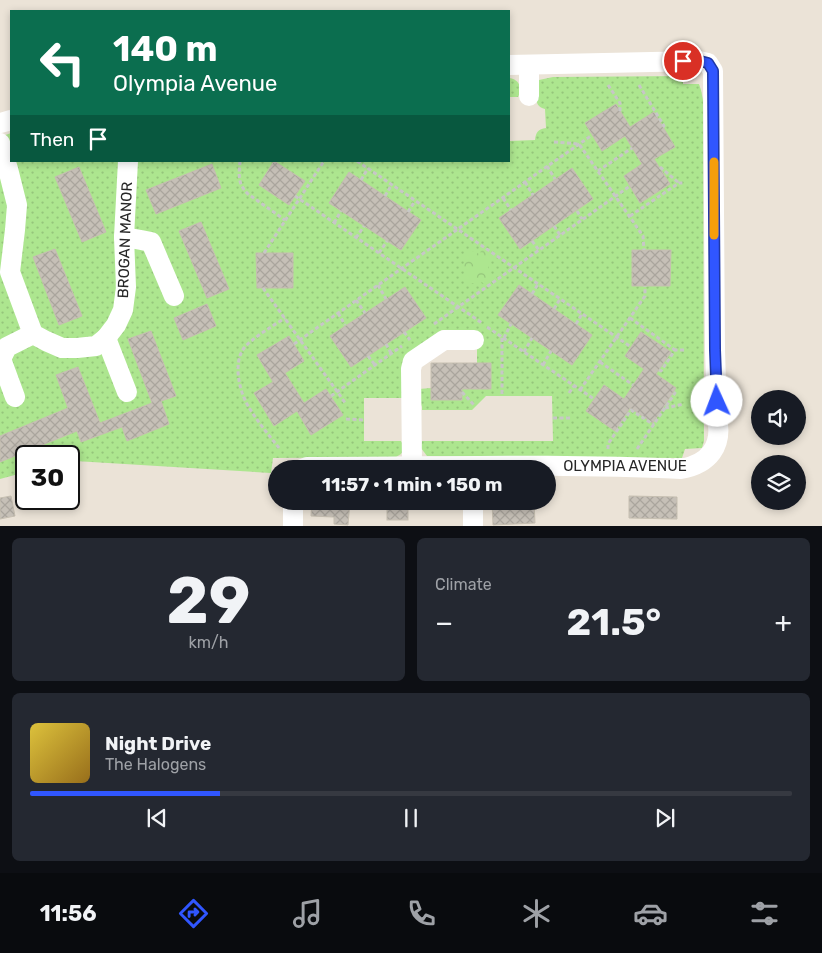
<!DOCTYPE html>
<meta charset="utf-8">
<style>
:root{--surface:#171b24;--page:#242831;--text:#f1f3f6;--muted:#9ea1a6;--line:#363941;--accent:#3056ff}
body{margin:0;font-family:Rubik,sans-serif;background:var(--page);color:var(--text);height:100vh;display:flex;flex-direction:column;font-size:19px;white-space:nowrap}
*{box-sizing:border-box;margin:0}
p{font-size:16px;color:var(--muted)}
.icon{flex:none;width:28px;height:28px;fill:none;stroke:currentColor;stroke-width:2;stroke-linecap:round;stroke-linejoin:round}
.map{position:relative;height:526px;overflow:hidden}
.drawer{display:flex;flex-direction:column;gap:12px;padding:12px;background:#0d0f14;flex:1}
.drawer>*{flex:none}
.banner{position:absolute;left:10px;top:10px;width:500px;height:152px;border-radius:0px;box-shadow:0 2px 8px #0003;background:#0b6e4f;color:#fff;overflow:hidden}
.buttons{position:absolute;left:751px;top:390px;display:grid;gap:10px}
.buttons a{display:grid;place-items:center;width:55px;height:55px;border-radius:50%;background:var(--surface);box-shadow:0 2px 8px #0003;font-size:25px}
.speed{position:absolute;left:15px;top:445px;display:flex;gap:10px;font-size:25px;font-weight:700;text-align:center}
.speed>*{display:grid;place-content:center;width:65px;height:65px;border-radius:50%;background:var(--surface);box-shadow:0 2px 8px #0003;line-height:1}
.speed .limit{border:2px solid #111;border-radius:8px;background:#fff;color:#111}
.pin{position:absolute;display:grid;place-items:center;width:42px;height:42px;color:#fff;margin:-21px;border:2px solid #fff;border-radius:50%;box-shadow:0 1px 5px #0007}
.me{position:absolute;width:55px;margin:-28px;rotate:358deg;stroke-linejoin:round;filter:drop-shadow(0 0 4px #0008)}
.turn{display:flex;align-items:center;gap:18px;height:105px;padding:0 20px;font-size:22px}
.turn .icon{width:65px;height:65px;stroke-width:2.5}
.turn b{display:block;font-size:35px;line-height:42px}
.then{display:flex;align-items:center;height:48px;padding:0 20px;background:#0003;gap:10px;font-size:19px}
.big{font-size:38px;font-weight:700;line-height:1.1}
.drawer .tile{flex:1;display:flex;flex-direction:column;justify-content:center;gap:8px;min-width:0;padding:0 18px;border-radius:8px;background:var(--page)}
.drawer .dial{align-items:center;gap:0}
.dial b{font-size:65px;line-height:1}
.song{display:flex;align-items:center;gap:15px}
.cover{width:60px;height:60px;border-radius:8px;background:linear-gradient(135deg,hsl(50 70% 55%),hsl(40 70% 35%))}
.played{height:5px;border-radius:2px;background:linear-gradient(90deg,var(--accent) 25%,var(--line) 25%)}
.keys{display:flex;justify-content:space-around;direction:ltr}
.heat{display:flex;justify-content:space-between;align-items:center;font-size:28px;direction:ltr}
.drawer .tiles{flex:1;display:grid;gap:12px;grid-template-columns:1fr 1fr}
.tile:last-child{grid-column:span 2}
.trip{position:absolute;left:268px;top:460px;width:288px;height:50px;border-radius:25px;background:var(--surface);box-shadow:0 2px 8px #0003;font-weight:700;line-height:50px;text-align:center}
.tabs{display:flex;height:80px;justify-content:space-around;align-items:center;background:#090b0e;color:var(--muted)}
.tabs .icon{width:35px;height:35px}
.tabs .selected{color:var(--accent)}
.tabs b{font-size:22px;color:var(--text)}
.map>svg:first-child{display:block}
.grass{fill:url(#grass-dots)}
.park{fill:url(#park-crowns)}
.building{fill:url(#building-cross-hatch);stroke:#c6bfb1}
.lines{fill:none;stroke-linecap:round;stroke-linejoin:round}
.path{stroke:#c7c7c7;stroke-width:3;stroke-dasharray:4 2.5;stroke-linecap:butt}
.minor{stroke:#fff;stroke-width:20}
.route-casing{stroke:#1f38a6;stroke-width:12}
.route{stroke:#3056ff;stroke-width:9}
.slow{stroke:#f59e0b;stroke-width:9}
.labels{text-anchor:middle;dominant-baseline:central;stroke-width:4;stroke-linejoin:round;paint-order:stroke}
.street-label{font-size:15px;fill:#272727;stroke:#fff}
</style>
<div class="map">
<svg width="822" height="526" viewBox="0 0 822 526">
<defs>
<pattern id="grass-dots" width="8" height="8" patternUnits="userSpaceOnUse" patternTransform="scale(1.25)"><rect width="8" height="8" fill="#ade68f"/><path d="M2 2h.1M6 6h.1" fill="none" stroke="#95c57b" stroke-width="1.8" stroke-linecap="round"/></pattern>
<pattern id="park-crowns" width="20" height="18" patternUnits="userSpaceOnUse" patternTransform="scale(1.25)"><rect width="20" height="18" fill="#ade68f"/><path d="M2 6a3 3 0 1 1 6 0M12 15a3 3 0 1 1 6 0" fill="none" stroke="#95c57b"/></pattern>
<pattern id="building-cross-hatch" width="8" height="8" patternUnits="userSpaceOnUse" patternTransform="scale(1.25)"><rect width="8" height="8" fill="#c6c0b7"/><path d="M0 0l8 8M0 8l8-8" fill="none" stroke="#aaa59d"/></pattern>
</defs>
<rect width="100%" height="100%" fill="#ebe3d7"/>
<g class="grass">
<path d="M 683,76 L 683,84 L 699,84 L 701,90 L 703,100 L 704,441 L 702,448 L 685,449 L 682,458 L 427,456 L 421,448 L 422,441 L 553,441 L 552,396 L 486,396 L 472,410 L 422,410 L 422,407 L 420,402 L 419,389 L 431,388 L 431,400 L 462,400 L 462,389 L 491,389 L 491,363 L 477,363 L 477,331 L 442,330 L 409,355 L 406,398 L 364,398 L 364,441 L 401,441 L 404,448 L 401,454 L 396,457 L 273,458 L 271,473 L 75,461 L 69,462 L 69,456 L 26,456 L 26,472 L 0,479 L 0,137 L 11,133 L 11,161 L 509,161 L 509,141 L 535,140 C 536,132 538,129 546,128 L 545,109 C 531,105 537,91 539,80 L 553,77 Z"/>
<path d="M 509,78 C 519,79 523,88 518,97 L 509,97 Z"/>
</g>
<path class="park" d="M 484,250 L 490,254 C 490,258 487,261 488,265 C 488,271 492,274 491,280 L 487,284 L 483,283 L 479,280 C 475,284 470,284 465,281 L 464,277 C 465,268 461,242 479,254 L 481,251 Z"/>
<g class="building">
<path d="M 616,104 L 630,127 L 654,112 L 675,147 L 654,159 L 670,184 L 640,203 L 624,176 L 642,164 L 625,136 L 602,151 L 585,123 Z"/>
<path d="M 274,161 L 305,181 L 289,205 L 259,185 Z"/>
<path d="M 212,164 L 221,188 L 156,214 L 146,190 Z"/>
<path d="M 79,167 L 106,232 L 82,242 L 55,177 Z"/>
<path d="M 572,168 L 593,199 L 520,249 L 499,218 Z"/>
<path d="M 349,172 L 421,220 L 401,250 L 329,203 Z"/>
<path d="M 201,222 L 229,289 L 207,298 L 179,231 Z"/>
<path d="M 55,249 L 82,316 L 59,325 L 33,257 Z"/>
<path d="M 632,250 L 671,250 L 670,286 L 632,286 Z"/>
<path d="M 256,253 L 293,253 L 293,288 L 257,288 Z"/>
<path d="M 519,285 L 592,335 L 572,365 L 498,315 Z"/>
<path d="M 405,287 L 426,318 L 351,367 L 330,336 Z"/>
<path d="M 207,304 L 216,326 L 183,340 L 174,318 Z"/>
<path d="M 151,331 L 176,396 L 161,401 L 169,424 L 127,441 L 122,427 L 81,442 L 77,431 L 0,462 L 0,436 L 68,408 L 56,375 L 78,367 L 100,423 L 152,403 L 128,339 Z"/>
<path d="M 641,332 L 671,352 L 656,374 L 676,388 L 653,423 L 630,408 L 615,431 L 586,411 L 604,385 L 624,399 L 644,369 L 625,356 Z"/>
<path d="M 289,336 L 304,361 L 285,373 L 304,403 L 326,389 L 343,415 L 311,435 L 297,411 L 274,426 L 254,393 L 273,382 L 257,355 Z"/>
<path d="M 431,363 L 491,363 L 491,389 L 462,389 L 462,400 L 431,400 Z"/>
<path d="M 11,496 L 15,516 L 0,519 L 0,498 Z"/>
<path d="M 629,496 L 677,497 L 677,519 L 629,518 Z"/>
<path d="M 312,501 L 350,501 L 348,525 L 334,524 L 334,517 L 311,516 Z"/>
<rect x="387" y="501" width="21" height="19"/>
<path d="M 492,501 L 534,501 L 535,523 L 493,525 Z"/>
</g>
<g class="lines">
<g class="path">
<path d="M 608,85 L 620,103 L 620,112"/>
<path d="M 639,85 L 664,126 L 663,127"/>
<path d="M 554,142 L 579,144 L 643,236 L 644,250"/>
<path d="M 240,161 C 239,175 237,183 248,194 L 285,220"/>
<path d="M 357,161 L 631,347"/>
<path d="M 547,166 L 555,179"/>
<path d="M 660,167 L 679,183"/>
<path d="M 598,171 L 632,148"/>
<path d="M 361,180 L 368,168"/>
<path d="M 525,182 L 533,195"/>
<path d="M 295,196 L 482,323"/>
<path d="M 385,196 L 392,184"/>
<path d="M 503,198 L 511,210"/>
<path d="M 577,211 L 582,219"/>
<path d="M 408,212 L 415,201"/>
<path d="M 630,216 L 679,183 L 683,183"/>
<path d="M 334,223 L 341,211"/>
<path d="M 554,226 L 560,235"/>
<path d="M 356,238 L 364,226"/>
<path d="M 532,241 L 539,250"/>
<path d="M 264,253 L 324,161"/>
<path d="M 379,253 L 387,241"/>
<path d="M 378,285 L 386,299"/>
<path d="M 263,288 L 346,404"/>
<path d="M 532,294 L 538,284"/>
<path d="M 356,300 L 365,313"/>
<path d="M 554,309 L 560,299"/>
<path d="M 338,313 L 345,325"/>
<path d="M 630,318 L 675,350"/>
<path d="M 434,324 L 630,186"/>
<path d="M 576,324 L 582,314"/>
<path d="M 487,327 L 594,399"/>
<path d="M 404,332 L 410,340"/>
<path d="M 504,338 L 511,324"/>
<path d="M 294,344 L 592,135"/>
<path d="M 386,344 L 391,353"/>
<path d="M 524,352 L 532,338"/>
<path d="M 368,356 L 375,365"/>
<path d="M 600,362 L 633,385"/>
<path d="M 543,365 L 551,351"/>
<path d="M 659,370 L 661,371 L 675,350 L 684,350"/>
<path d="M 580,390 L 645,296 L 645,286"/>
<path d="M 462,392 L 474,405"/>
<path d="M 569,393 L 574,386"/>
<path d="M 502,394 L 502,337"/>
<path d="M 331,396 L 402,346"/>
<path d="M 665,408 L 684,404"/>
<path d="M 553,418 L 570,418"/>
<path d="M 346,419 L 364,420"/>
<path d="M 279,448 C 268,434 256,420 247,404 C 239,389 233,363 244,348 C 252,338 273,326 285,318"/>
<path d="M 608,449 L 608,444 L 631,410 L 654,425"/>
<path d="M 637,449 L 675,393 L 673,392"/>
</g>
<g class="minor">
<path d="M 529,65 L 529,96"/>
<path d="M 0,123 L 11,120"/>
<path d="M 0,143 L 8,169 L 17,205 L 15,230 L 10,272 L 33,334 L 46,341 L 62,348 L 77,348 L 96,346 L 106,338 L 116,325 L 123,310 L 126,287 L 124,237 L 128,161"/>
<path d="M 124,237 L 141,240 L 151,242 L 174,296"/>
<path d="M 106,338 L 127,392"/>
<path d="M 15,397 L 1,359 L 7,347 L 33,334"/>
<path d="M 412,466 L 411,369 L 413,361 L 444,340 L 474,340"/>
<path d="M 302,469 L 307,467 C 431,467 556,463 681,469 C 709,464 723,446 717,418 L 715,350 L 713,71 L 708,63 L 699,61 L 509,65"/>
<path d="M 293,501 L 293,526"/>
<path d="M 473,526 L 473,501"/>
</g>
</g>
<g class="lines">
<g class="route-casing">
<path id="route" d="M 683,61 L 700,61 L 708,63 L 713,71 L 715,350 L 717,401"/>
</g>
<use href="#route" class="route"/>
<path class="slow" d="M 714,162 L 714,235"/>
</g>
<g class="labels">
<g class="street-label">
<text transform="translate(125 240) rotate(-88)">BROGAN MANOR</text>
<text x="625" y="466">OLYMPIA AVENUE</text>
</g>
</g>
</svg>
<div class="buttons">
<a><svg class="icon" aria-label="sound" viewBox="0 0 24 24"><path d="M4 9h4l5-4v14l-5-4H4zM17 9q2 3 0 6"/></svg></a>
<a><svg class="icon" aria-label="layers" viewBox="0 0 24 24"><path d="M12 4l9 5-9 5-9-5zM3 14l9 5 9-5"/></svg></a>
</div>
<div class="speed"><div class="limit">30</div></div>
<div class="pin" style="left:683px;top:61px;background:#d93025"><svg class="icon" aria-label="arrive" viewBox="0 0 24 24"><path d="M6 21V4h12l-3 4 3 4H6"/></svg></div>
<svg class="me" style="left:717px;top:401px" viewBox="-20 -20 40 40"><circle r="19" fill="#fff"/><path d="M0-13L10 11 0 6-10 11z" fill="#3056ff"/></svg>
<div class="trip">11:57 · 1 min · 150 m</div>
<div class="banner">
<div class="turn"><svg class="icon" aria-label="left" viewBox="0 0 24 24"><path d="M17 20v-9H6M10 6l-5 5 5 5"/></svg><div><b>140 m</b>Olympia Avenue</div></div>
<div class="then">Then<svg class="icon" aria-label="arrive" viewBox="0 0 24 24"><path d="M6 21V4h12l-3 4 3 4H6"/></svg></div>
</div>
</div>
<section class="drawer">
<div class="tiles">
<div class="tile dial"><b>29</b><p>km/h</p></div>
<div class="tile"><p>Climate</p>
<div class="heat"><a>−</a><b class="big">21.5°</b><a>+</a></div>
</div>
<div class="tile">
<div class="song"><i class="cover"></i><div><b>Night Drive</b><p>The Halogens</p></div></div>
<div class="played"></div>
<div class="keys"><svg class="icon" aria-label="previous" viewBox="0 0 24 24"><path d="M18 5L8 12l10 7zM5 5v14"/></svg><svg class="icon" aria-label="pause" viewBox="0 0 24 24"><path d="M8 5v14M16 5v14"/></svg><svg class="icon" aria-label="next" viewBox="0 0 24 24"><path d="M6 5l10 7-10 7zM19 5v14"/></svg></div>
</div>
</div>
</section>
<nav class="tabs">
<b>11:56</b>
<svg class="icon selected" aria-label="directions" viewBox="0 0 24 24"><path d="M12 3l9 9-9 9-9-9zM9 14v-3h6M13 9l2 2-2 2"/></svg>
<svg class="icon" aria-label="music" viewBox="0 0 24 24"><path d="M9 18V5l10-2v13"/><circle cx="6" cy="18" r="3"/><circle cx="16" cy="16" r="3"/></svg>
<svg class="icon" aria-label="phone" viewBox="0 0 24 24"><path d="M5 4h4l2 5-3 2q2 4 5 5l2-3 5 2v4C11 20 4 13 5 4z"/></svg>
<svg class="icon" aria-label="climate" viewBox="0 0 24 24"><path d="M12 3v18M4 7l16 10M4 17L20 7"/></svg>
<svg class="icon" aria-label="car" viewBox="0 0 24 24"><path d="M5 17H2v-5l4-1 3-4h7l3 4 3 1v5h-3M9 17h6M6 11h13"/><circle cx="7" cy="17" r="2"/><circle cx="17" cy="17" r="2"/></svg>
<svg class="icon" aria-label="filters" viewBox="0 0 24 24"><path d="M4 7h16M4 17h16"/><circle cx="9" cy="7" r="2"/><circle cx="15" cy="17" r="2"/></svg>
</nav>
